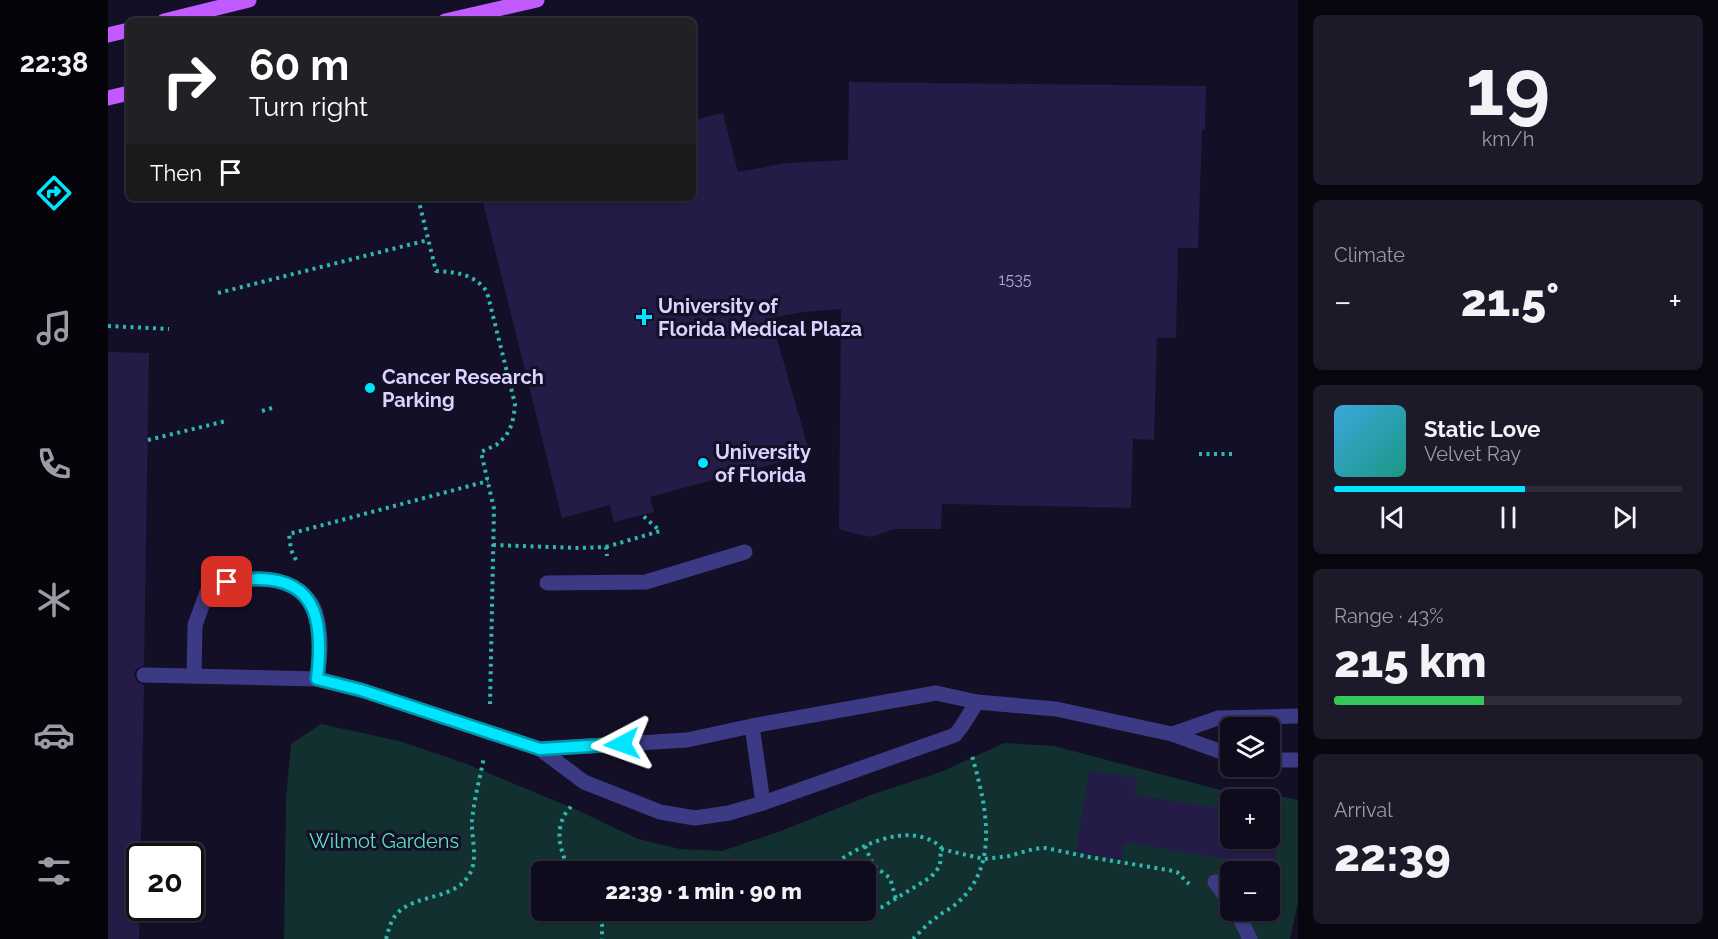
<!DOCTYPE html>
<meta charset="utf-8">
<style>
:root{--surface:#0e0b1c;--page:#1c1929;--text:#f1f3f6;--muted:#9b9ba3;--line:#2e2b3b;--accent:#00e5ff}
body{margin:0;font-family:Raleway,sans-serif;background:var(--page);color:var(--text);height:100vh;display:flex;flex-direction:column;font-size:22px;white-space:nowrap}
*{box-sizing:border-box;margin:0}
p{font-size:20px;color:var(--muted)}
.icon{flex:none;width:33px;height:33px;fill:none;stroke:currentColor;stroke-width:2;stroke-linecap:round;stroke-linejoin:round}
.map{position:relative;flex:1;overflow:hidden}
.side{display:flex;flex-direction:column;gap:15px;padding:15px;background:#08060f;width:420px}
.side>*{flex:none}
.banner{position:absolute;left:18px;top:18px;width:570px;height:183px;border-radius:9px;box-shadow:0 2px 4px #0004,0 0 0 2px var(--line);background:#202124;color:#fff;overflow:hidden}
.buttons{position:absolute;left:1112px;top:717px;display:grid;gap:12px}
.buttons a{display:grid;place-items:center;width:60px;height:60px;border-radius:9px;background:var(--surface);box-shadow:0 2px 4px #0004,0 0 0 2px var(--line);font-size:30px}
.speed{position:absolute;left:18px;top:843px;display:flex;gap:12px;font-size:30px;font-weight:700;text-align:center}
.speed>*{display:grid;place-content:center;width:78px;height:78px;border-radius:50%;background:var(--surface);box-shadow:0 2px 4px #0004,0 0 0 2px var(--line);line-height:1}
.speed .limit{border:3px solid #111;border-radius:9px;background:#fff;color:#111}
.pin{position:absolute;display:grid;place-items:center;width:51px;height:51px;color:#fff;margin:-26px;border-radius:12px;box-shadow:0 3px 9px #0006}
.me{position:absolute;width:66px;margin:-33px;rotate:266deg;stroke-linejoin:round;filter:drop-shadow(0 0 4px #0008)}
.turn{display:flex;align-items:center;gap:21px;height:126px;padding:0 24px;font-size:27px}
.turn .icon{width:78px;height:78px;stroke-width:2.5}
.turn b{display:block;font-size:42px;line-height:51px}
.then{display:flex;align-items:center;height:57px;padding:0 24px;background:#0003;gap:12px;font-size:22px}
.big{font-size:45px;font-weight:800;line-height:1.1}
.side .tile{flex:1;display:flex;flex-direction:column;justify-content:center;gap:9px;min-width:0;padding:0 21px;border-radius:9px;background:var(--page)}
.side .dial{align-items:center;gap:0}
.dial b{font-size:78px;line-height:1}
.song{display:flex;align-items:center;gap:18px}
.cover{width:72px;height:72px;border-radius:9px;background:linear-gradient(135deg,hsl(200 70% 55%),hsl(170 70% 35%))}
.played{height:6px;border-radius:3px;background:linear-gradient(90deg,var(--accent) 55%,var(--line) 55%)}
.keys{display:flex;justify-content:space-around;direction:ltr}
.heat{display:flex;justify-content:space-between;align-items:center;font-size:33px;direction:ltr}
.charge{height:9px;border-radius:4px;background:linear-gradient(90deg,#34c759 43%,var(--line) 0)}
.trip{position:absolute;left:423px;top:861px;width:345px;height:60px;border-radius:9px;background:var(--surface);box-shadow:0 2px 4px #0004,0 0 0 2px var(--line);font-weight:800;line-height:60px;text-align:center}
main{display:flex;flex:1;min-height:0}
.tabs{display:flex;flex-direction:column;width:108px;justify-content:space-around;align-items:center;background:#06040b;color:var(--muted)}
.tabs .icon{width:42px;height:42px}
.tabs .on{color:var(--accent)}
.tabs b{font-size:27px;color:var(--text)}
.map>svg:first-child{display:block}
.green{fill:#12302f;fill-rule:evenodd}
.building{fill:#241b47}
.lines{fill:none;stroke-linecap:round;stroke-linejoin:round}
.path{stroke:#2fb8b0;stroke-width:4;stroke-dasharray:3 4.5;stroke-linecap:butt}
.lane{stroke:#3d3a85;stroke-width:15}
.primary{stroke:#c25bff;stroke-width:15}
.route-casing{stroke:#0095a6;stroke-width:15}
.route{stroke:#00e5ff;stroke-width:10}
.poi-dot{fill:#00e5ff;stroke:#130f26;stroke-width:2}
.labels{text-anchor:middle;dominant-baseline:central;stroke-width:6;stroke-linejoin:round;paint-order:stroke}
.number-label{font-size:16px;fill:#aca6d1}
.poi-label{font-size:20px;font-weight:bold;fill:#d9d4ff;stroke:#130f26;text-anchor:start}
.park-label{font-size:20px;fill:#5fe0c0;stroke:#130f26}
</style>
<main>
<nav class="tabs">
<b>22:38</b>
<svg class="icon on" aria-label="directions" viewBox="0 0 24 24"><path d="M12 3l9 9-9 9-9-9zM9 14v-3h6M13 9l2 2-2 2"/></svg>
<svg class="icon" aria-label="music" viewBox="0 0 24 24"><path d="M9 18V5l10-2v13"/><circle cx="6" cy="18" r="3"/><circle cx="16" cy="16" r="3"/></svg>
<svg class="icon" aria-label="phone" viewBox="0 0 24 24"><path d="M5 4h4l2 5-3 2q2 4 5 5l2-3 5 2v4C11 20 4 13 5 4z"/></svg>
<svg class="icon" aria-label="climate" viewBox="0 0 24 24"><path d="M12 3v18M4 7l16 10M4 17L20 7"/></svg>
<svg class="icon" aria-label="car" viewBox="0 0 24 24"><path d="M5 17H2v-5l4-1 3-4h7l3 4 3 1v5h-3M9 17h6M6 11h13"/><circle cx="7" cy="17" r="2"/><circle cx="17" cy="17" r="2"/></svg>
<svg class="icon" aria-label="filters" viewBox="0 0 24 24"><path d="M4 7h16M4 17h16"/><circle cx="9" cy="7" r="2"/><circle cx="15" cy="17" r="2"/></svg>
</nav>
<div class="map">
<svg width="1190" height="939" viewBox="0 0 1190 939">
<rect width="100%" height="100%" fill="#130f26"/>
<path class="green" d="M 213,724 L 291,741 L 359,764 L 469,810 L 530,839 L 572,849 L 614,851 L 673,831 L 763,795 L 833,772 L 896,743 L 946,746 L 1124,793 L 1171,796 L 1190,800 L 1190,902 L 1182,939 L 176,939 L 178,799 L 183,744 ZM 1122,800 L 1161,800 L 1161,838 L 1122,838 ZM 434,872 L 758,872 L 758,910 L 434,910 ZM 1122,872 L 1161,872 L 1161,910 L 1122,910 Z"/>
<g class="building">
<path d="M 741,82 L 1098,86 L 1097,130 L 1094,130 L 1090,248 L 1070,248 L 1068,338 L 1049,338 L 1046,440 L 1025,439 L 1023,508 L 834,504 L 833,529 L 786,529 L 764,537 L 748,534 L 731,529 L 733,309 L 695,312 L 663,318 L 702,454 L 542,497 L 546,512 L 506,522 L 502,505 L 454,518 L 374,198 L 585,198 L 585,120 L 615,113 L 630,172 L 678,163 L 740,160 Z"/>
<path d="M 0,352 L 41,353 L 36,665 L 28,669 L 26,675 L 30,683 L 36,685 L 31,939 L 0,939 Z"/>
<path d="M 981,771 L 1029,778 L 1026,795 L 1122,810 L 1122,838 L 1161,838 L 1161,817 L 1174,819 L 1166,867 L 1016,842 L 1014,860 L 968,852 Z"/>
</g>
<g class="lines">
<g class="path">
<path d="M 310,198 L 328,271 C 348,272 367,274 379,292 L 407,404 L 406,414 L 404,424 L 398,436 L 388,445 L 373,452 L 386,509 L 382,704"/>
<path d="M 110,293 L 320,240"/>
<path d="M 0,326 L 61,329"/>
<path d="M 154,411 L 164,408"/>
<path d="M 40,440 L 118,421"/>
<path d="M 1091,454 L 1124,454"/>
<path d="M 385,545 L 471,548 L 498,547 L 499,556"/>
<path d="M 498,547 L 552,531 L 534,515"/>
<path d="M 188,560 L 183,550 L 181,534 L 380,481"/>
<path d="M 757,846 L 765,865 L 782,878 L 788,899"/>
<path d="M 833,849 L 876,859 L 901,856 L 926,849 L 938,848 L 981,857 L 1060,870 L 1069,872 L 1081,884"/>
<path d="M 463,872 C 454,855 447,837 455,818 C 456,814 461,810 463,806"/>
<path d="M 717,872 C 744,847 801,819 833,847 L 832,866 L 823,877 L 774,907 L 758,909"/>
<path d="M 488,910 L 494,925 L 494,939"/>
<path d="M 278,939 C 280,933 281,927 284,921 C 298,892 345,903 361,875 C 371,859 363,838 364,821 C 366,799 372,778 376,757"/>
<path d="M 805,939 C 812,932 820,923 829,917 C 835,912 842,909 848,904 C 893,866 878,805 864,756"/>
</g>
<g class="lane">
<path d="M 439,583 L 538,582 L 637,552"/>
<path d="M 36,675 L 209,679 L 253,690 L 432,749 L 476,782 L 552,812 L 587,818 L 621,813 L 655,803 L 847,735 L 854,726 L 869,702"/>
<path d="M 86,676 L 87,625 L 99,592 C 105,589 113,583 120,582 C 152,573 201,580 209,618 C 214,638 212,658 209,679"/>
<path d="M 644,726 L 655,803"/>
<path d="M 1064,734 L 1110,718 L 1190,716"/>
<path d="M 432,749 L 579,740 L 644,726 L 828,693 L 869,702 L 948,709 L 1064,734 L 1122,755"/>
<path d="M 1161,760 L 1190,760"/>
<path d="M 1107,882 L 1122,902"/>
<path d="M 1128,910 L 1142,939"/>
</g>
<g class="primary">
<path d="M 56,21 L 141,0"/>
<path d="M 337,21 L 429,0"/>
<path d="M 0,35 L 21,30"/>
<path d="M 0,98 L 21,93"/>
</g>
</g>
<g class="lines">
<g class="route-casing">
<path id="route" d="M 119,582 C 128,581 138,579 147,579 C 213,577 215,628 209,679 L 253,690 L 432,749 L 514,744"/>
</g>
<use href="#route" class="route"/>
</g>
<g class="poi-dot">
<path d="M533 308h6v6h6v6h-6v6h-6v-6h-6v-6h6z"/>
<circle cx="262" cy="388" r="6"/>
<circle cx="595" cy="463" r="6"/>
</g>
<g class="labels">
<g class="number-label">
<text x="907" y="279">1535</text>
</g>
<g class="poi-label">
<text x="550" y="306">University of<tspan x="550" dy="23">Florida Medical Plaza</tspan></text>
<text x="274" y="377">Cancer Research<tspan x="274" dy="23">Parking</tspan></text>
<text x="607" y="452">University<tspan x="607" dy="23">of Florida</tspan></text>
</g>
<g class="park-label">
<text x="276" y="841">Wilmot Gardens</text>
</g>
</g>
</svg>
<div class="buttons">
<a><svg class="icon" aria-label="layers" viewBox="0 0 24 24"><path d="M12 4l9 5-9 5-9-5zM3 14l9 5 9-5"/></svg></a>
<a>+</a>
<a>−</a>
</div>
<div class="speed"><div class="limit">20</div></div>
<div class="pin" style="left:119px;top:582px;background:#d93025"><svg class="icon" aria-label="arrive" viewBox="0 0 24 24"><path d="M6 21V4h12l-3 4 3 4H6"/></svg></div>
<svg class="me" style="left:514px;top:744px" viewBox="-20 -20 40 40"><path d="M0-17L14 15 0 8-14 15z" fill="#00e5ff" stroke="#fff" stroke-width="4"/></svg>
<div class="trip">22:39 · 1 min · 90 m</div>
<div class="banner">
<div class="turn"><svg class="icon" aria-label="right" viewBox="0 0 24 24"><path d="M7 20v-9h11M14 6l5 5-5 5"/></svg><div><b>60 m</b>Turn right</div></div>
<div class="then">Then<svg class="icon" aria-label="arrive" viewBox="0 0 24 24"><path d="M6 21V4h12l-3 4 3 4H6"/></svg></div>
</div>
</div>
<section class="side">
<div class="tile dial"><b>19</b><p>km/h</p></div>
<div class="tile"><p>Climate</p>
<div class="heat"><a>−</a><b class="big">21.5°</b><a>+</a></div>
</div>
<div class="tile">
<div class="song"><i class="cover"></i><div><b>Static Love</b><p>Velvet Ray</p></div></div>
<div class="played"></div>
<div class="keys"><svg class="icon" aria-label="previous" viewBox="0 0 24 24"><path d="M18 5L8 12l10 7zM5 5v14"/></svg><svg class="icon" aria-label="pause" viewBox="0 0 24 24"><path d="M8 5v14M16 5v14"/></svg><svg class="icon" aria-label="next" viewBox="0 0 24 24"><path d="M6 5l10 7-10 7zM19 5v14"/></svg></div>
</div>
<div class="tile"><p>Range · 43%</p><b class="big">215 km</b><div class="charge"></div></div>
<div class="tile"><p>Arrival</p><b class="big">22:39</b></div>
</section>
</main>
